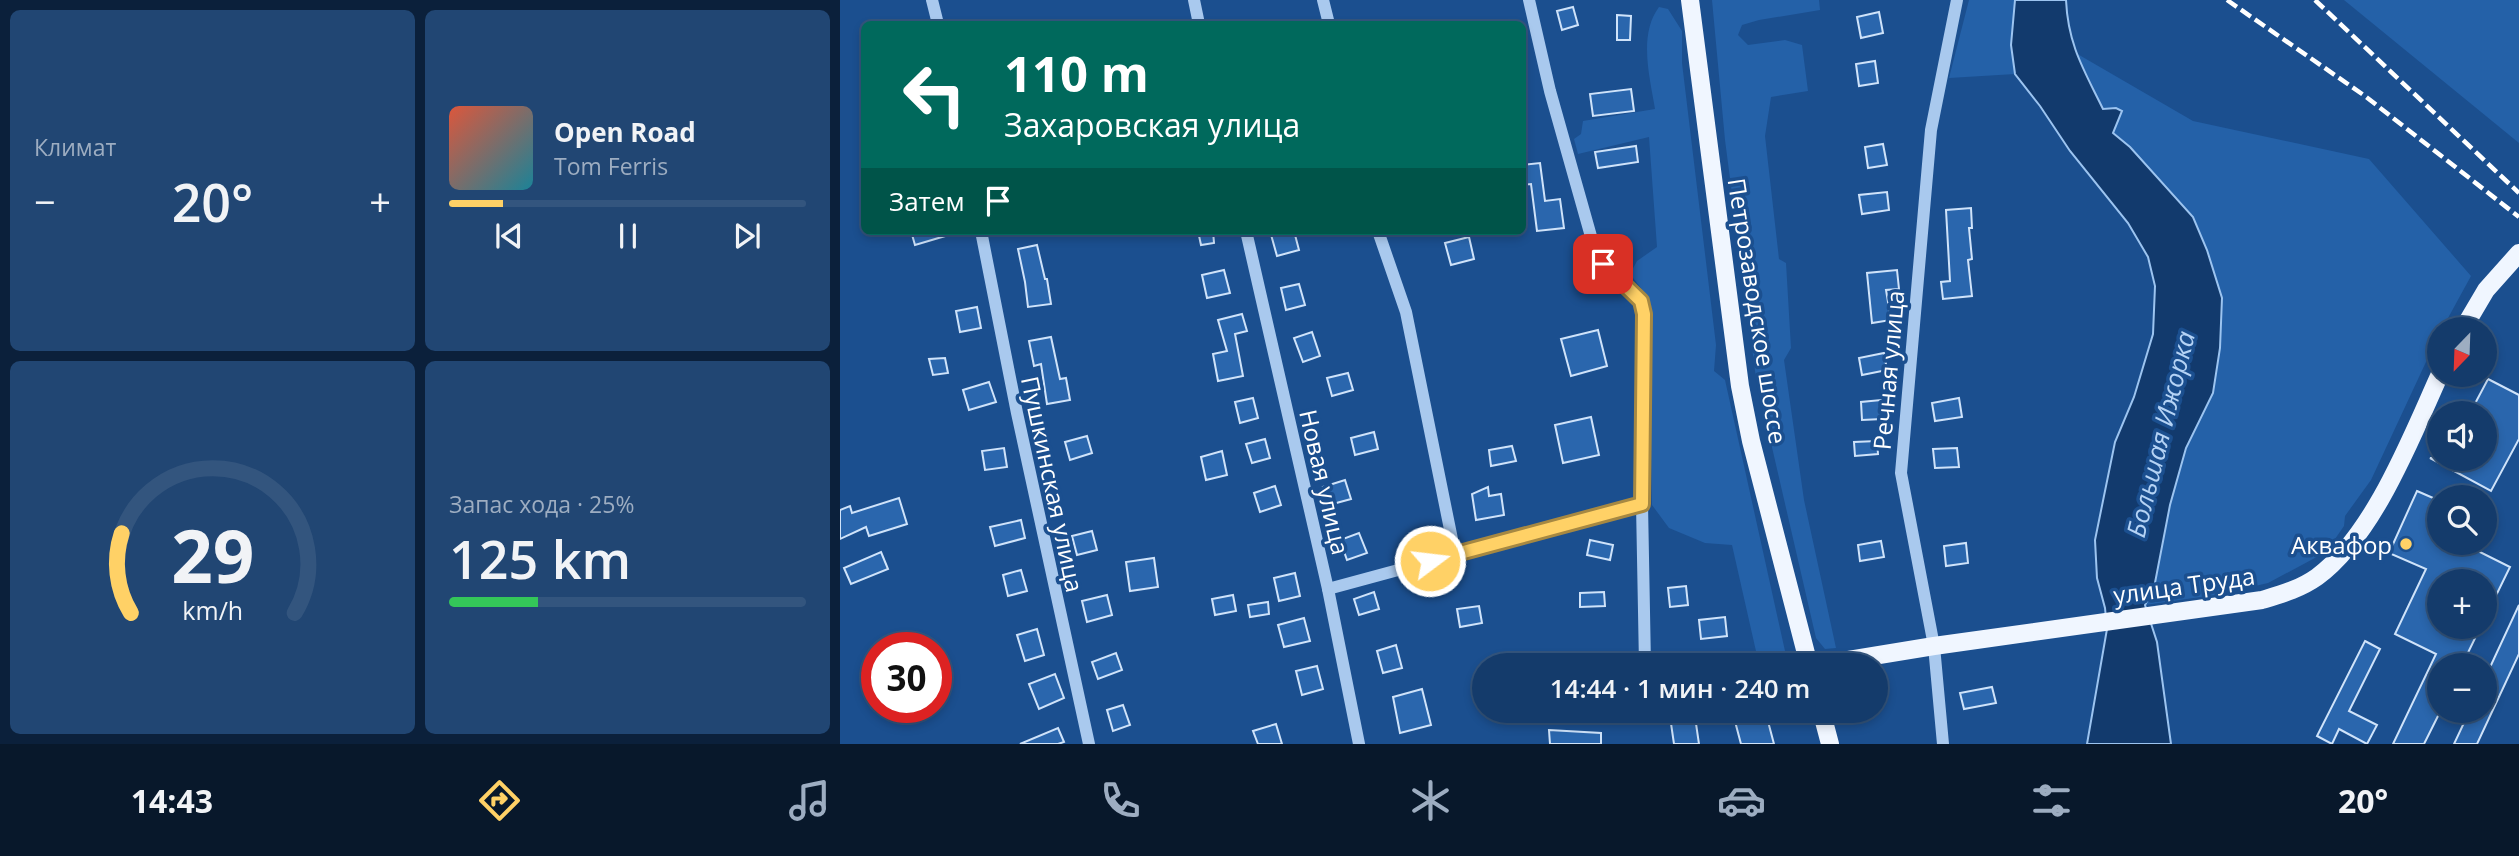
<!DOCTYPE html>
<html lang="ru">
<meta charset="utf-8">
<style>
:root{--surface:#143b6b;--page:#214673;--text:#f1f3f6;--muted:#9dadc1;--line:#33557e;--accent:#ffd166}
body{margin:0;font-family:"Open Sans",sans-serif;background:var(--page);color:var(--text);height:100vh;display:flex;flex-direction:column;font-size:26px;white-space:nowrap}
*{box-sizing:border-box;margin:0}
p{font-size:23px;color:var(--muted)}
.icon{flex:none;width:38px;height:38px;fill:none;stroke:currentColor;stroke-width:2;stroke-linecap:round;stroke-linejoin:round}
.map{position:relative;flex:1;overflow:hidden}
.side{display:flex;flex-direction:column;gap:10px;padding:10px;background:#0b203b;width:840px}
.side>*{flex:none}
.guide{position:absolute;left:21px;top:21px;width:665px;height:214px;border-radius:10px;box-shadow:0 4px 10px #0003,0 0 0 2px var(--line);background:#00695c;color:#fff;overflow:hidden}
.needle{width:46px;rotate:203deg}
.controls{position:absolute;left:1587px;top:317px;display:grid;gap:14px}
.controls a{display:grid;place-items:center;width:70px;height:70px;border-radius:50%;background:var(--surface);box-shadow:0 4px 10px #0003,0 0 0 2px var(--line);font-size:35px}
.speed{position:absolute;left:21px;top:632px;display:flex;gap:14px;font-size:35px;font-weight:700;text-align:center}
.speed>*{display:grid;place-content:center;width:91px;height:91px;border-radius:50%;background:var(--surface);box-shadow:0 4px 10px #0003,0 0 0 2px var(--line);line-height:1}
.speed .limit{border:10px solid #d22;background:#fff;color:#111}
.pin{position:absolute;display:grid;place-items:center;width:60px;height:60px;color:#fff;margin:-30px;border-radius:14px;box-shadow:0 4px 10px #0006}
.me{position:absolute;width:77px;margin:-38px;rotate:75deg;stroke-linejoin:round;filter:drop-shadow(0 0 5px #0008)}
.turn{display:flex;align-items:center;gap:24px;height:147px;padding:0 28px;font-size:32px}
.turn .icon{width:91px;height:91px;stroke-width:2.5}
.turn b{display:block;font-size:49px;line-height:60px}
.then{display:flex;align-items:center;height:66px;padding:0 28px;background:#0003;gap:14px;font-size:26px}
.big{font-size:52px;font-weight:600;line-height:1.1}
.side .widget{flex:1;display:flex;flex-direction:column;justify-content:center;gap:10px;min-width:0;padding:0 24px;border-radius:10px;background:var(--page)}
.side .dial{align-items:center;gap:0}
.dial svg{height:182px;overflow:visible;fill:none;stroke:var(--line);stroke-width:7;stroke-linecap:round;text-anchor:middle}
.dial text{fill:var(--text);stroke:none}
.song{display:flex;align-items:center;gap:21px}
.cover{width:84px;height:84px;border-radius:10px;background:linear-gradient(135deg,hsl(10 70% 55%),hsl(190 70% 35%))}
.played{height:7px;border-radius:4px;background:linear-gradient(90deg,var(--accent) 15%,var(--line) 15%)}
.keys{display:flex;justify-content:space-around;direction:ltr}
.heat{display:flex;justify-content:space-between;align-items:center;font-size:38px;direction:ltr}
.charge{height:10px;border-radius:5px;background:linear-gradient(90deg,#34c759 25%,var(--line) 0)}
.side .tiles{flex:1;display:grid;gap:10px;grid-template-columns:repeat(2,1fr)}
.trip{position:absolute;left:632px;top:653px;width:416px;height:70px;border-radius:35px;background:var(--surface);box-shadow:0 4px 10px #0003,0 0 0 2px var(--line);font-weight:600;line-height:70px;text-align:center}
.dock{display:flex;height:112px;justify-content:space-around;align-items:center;background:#08182b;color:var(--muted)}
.dock .icon{width:49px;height:49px}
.dock .selected{color:var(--accent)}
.dock b{font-size:32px;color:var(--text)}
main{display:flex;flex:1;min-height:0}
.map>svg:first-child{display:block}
.green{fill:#2461a8}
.water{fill:#123a6d;stroke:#9cc4f0;stroke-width:2}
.building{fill:#2a66ad;stroke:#cfe3fa;stroke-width:2}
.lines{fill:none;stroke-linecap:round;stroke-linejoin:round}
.minor{stroke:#a9c9ee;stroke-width:12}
.major{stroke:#f0f6ff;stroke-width:18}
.rail{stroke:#fff;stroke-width:4.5;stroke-dasharray:12 5;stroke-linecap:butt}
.route-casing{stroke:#a68842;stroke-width:18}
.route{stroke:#ffd166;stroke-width:12}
.poi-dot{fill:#ffd166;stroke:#1b4f8f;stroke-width:2.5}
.labels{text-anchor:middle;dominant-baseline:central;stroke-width:7;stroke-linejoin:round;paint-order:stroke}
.street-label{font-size:24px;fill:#fff;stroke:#1b4f8f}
.poi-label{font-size:24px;fill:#fff;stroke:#1b4f8f;text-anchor:end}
.water-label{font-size:26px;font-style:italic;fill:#b5d3f5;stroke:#1b4f8f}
</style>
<main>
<section class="side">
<div class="tiles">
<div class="widget"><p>Климат</p>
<div class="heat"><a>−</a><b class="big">20°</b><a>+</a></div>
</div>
<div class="widget">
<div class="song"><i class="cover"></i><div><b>Open Road</b><p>Tom Ferris</p></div></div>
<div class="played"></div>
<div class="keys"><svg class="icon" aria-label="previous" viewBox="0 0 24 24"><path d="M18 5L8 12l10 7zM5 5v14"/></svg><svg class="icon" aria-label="pause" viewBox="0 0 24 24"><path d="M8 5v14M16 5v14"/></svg><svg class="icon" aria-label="next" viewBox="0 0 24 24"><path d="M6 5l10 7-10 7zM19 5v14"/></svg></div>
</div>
<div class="widget dial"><svg viewBox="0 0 100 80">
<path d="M14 69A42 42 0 1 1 86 69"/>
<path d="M14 69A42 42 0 0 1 10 34" stroke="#ffd166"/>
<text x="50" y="56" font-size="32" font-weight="700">29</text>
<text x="50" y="72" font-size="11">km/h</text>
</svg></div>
<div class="widget"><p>Запас хода · 25%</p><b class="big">125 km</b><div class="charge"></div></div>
</div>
</section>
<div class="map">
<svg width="1679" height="744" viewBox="0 0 1679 744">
<rect width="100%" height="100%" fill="#1b4f8f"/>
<g class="green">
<path d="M 872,0 L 979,0 L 980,10 L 919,20 L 902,25 L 898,35 L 908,45 L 945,40 L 962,45 L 968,91 L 931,97 L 925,136 L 939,259 L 946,263 L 951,348 L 944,360 L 964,500 L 996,648 L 985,649 L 976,638 L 916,378 L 885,140 Z"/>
<path d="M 1129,0 L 1175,0 L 1171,45 L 1175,74 L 1109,78 Z"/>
<path d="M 1504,0 L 1679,0 L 1679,143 Z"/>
<path d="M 819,7 L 828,9 L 842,31 L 842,63 L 876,345 L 874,371 L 885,380 L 945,651 L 935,660 L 918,660 L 892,545 L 865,543 L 829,528 L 812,505 L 809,311 L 804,292 L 790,274 L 797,261 L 817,247 L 809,137 L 738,154 L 734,139 L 741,134 L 743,121 L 815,109 C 810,78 798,35 819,7 Z"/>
<path d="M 1234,52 L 1353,121 L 1529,159 L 1631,276 L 1602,329 L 1600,329 L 1599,334 L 1531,480 L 1505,516 L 1504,526 L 1486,552 L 1428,583 L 1381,594 L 1305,605 L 1314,588 L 1330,505 L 1346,448 L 1373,392 L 1380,348 L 1382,298 L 1367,250 L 1353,217 L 1290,147 L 1273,133 L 1276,108 L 1263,110 Z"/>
</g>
<path class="water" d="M 1175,0 L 1226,0 C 1228,45 1244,70 1263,109 L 1276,108 L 1282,111 L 1273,133 L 1290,147 L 1353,217 L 1367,250 L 1382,298 L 1380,348 L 1373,393 L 1346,448 L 1330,505 L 1314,588 L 1305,605 L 1317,642 L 1331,744 L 1247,744 L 1267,629 L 1265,608 L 1257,578 L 1255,540 L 1275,442 L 1294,397 L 1313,334 L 1315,286 L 1308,257 L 1288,223 L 1230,151 L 1200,106 L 1175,74 L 1171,45 Z"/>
<g class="building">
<path d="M 733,7 L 738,25 L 722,30 L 717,11 Z"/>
<path d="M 1039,12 L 1043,33 L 1021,38 L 1017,17 Z"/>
<path d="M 777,15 L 791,16 L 790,40 L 777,40 Z"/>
<path d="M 1035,61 L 1038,83 L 1019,86 L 1016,64 Z"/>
<path d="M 791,89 L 794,111 L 753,116 L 750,94 Z"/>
<path d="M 1043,144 L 1047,165 L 1028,168 L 1025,147 Z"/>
<path d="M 796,146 L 798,162 L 758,168 L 755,152 Z"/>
<path d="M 700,163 L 705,201 L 720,199 L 724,228 L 697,231 L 691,184 L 682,185 L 682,165 Z"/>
<path d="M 1047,192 L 1049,210 L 1022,214 L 1019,195 Z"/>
<path d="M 1131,208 L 1132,228 L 1129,228 L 1132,259 L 1128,260 L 1132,296 L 1103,299 L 1101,282 L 1110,281 L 1106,210 Z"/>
<path d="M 71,231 L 111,231 L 112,234 L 75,245 Z"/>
<path d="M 358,231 L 373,231 L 374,243 L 361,245 Z"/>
<path d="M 430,231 L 454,231 L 459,250 L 437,256 Z"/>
<path d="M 629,237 L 634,259 L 611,265 L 605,243 Z"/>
<path d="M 197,245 L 205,279 L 207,279 L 211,304 L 188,307 L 185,282 L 178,249 Z"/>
<path d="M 384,270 L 390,293 L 367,298 L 362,275 Z"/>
<path d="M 1057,270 L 1059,289 L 1046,290 L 1051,320 L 1032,323 L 1027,273 Z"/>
<path d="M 459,284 L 465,305 L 446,310 L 441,288 Z"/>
<path d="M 137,307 L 141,328 L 120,332 L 116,311 Z"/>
<path d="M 402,314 L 407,331 L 395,334 L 403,376 L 378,381 L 373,354 L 387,351 L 378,320 Z"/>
<path d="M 758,330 L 767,366 L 731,376 L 721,339 Z"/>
<path d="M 472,332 L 480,356 L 463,362 L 454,338 Z"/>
<path d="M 211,337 L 220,379 L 226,378 L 230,400 L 207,404 L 201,364 L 194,366 L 189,341 Z"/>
<path d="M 1044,353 L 1047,370 L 1022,375 L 1019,358 Z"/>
<path d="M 105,358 L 108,373 L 93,375 L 89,359 Z"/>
<path d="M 508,373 L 513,390 L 492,396 L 487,378 Z"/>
<path d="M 1648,379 L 1679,395 L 1679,439 L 1651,491 L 1590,458 L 1645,458 L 1645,413 L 1630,413 Z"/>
<path d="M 149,382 L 156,402 L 129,410 L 123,390 Z"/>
<path d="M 413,398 L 418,418 L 400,423 L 395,402 Z"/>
<path d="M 1119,398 L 1122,417 L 1095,421 L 1092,403 Z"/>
<path d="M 1041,400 L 1042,419 L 1022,420 L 1021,402 Z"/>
<path d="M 751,417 L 759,455 L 723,463 L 715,425 Z"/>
<path d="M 534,432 L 538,449 L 515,455 L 511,438 Z"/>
<path d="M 247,436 L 252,453 L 230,460 L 225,442 Z"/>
<path d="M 425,439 L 430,458 L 412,463 L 406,444 Z"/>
<path d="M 1037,441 L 1038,454 L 1015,456 L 1014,442 Z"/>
<path d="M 672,446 L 676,461 L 651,466 L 649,450 Z"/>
<path d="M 164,448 L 167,467 L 145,470 L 142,451 Z"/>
<path d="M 1117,448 L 1119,467 L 1095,468 L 1093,449 Z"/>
<path d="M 382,451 L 387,475 L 366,480 L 361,457 Z"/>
<path d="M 505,480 L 511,499 L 489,505 L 483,487 Z"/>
<path d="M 435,486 L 441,505 L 420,512 L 414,493 Z"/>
<path d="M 648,487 L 649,496 L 661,494 L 664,515 L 636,520 L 632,494 Z"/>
<path d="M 1577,491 L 1600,501 L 1600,542 L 1620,542 L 1670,567 L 1645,618 L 1645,581 L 1600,581 L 1600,626 L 1641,626 L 1622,665 L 1600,665 L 1600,712 L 1584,744 L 1553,744 L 1596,654 L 1555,634 L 1586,569 L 1549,553 Z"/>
<path d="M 59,498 L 67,524 L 29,536 L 26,527 L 0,539 L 0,510 L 10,506 L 12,513 Z"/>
<path d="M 181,520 L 185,538 L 155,546 L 150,527 Z"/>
<path d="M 252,531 L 257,550 L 237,555 L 232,536 Z"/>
<path d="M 519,533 L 527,553 L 507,560 L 500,540 Z"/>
<path d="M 750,540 L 773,545 L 770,560 L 747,555 Z"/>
<path d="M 1041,541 L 1044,557 L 1020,561 L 1018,545 Z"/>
<path d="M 1126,543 L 1128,563 L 1106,566 L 1104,546 Z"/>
<path d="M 41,552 L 48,569 L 11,584 L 4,568 Z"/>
<path d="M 314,558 L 318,587 L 290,591 L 286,562 Z"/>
<path d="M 181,570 L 187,591 L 168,596 L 163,575 Z"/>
<path d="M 455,573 L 460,596 L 439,601 L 434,578 Z"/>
<path d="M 846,586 L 848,605 L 830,607 L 828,588 Z"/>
<path d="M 534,592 L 539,609 L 519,615 L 514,599 Z"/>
<path d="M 764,592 L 765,606 L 740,607 L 740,593 Z"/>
<path d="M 267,595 L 272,615 L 247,622 L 242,601 Z"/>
<path d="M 393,595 L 396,611 L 375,615 L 372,599 Z"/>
<path d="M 428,602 L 429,614 L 410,617 L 408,605 Z"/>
<path d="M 1679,605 L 1679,654 L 1637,744 L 1614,744 L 1630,710 L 1645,710 L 1645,678 Z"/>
<path d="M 639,606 L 642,623 L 620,627 L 617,609 Z"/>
<path d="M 885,617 L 887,636 L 861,639 L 859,620 Z"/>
<path d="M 464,618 L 470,641 L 444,647 L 438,625 Z"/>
<path d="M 197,629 L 204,655 L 185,661 L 177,635 Z"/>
<path d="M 1525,641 L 1540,649 L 1509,711 L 1537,725 L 1527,744 L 1499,729 L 1492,744 L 1477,736 Z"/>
<path d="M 556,645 L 562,668 L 543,673 L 537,651 Z"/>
<path d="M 276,653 L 282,670 L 258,679 L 252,662 Z"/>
<path d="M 477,666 L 483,689 L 462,695 L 456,671 Z"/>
<path d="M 215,674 L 224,698 L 199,709 L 189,684 Z"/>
<path d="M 1152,687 L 1156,703 L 1124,709 L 1120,693 Z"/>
<path d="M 582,689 L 591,725 L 560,733 L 553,697 Z"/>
<path d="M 283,705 L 290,725 L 273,731 L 267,710 Z"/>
<path d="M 829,710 L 854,710 L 859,744 L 834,744 Z"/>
<path d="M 892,710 L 925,710 L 934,744 L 901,744 Z"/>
<path d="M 436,724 L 442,744 L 418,744 L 413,731 Z"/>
<path d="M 218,728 L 224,742 L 218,744 L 180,744 Z"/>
<path d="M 709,730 L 761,733 L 761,744 L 710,744 Z"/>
</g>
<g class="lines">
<g class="minor">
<path d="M 92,0 L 98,24"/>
<path d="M 354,0 L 359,24"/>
<path d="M 483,0 L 489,24"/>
<path d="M 689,0 L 710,91 L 754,247 L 763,264 L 801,301 L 804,314 L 802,504 L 805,665"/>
<path d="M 141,231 L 177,413 L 249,744"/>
<path d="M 406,231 L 488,589 L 519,744"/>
<path d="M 538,231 L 566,312 L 615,554"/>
<path d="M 488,589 L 802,504"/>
<path d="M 1103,744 L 1094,646 L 1061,473 L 1091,130 L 1117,0"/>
</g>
<g class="major">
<path d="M 850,0 L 900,386 L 911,441 L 969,665"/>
<path d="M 1623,329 L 1646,290 L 1679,253"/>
<path d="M 978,665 L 1094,646 L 1422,600 C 1442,594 1460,589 1477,577 C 1534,535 1571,438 1600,374"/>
<path d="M 981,710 L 990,744"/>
</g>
<g class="rail">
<path d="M 1387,0 L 1525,96 L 1679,217"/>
<path d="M 1475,0 L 1679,193"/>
</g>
</g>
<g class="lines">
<g class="route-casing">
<path id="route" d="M 590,561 L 802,504 L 804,314 L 801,301 L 763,264"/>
</g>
<use href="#route" class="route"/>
</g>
<circle class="poi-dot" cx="1566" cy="544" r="7"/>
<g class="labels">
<g class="street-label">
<text transform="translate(918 311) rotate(81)">Петрозаводское шоссе</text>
<text transform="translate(1048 370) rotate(-85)">Речная улица</text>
<text transform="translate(485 482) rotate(77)">Новая улица</text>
<text transform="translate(213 484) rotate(78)">Пушкинская улица</text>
<text transform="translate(1344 585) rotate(-8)">улица Труда</text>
</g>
<g class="poi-label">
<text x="1552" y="544">Аквафор</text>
</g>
<g class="water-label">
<text transform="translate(1320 434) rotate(-76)">Большая Ижорка</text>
</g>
</g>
</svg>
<div class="controls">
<a><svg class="needle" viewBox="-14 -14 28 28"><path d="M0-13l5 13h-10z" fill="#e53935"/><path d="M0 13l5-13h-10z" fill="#9dadc1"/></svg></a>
<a><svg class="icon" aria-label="sound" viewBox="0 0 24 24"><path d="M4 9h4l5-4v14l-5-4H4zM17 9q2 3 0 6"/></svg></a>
<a><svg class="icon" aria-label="search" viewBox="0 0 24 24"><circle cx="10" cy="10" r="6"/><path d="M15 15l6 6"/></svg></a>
<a>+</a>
<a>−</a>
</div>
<div class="speed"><div class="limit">30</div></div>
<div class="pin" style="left:763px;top:264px;background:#d93025"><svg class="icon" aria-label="arrive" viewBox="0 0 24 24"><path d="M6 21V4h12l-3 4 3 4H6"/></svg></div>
<svg class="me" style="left:590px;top:561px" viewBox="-20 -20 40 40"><circle r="17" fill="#ffd166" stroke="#fff" stroke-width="3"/><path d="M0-11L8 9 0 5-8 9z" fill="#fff"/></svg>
<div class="trip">14:44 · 1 мин · 240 m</div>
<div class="guide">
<div class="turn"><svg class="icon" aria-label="left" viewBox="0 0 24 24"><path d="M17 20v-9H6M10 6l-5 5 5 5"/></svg><div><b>110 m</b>Захаровская улица</div></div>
<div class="then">Затем<svg class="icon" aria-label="arrive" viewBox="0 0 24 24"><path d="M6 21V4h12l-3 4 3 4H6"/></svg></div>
</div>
</div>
</main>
<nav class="dock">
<b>14:43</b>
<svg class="icon selected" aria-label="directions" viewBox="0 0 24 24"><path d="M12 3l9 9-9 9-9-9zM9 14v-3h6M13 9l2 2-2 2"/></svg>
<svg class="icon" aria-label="music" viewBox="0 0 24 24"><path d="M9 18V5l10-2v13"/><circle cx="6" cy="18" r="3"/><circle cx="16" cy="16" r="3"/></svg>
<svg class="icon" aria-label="phone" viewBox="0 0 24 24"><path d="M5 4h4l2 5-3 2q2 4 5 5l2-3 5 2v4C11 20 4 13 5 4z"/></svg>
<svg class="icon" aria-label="climate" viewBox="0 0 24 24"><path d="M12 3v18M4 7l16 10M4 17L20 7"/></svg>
<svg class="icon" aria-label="car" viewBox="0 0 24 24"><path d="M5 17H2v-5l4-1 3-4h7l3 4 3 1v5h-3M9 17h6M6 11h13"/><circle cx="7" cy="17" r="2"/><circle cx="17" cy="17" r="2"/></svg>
<svg class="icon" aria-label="filters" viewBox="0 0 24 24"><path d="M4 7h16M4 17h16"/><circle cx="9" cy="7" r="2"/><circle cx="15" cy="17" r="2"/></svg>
<b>20°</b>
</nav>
